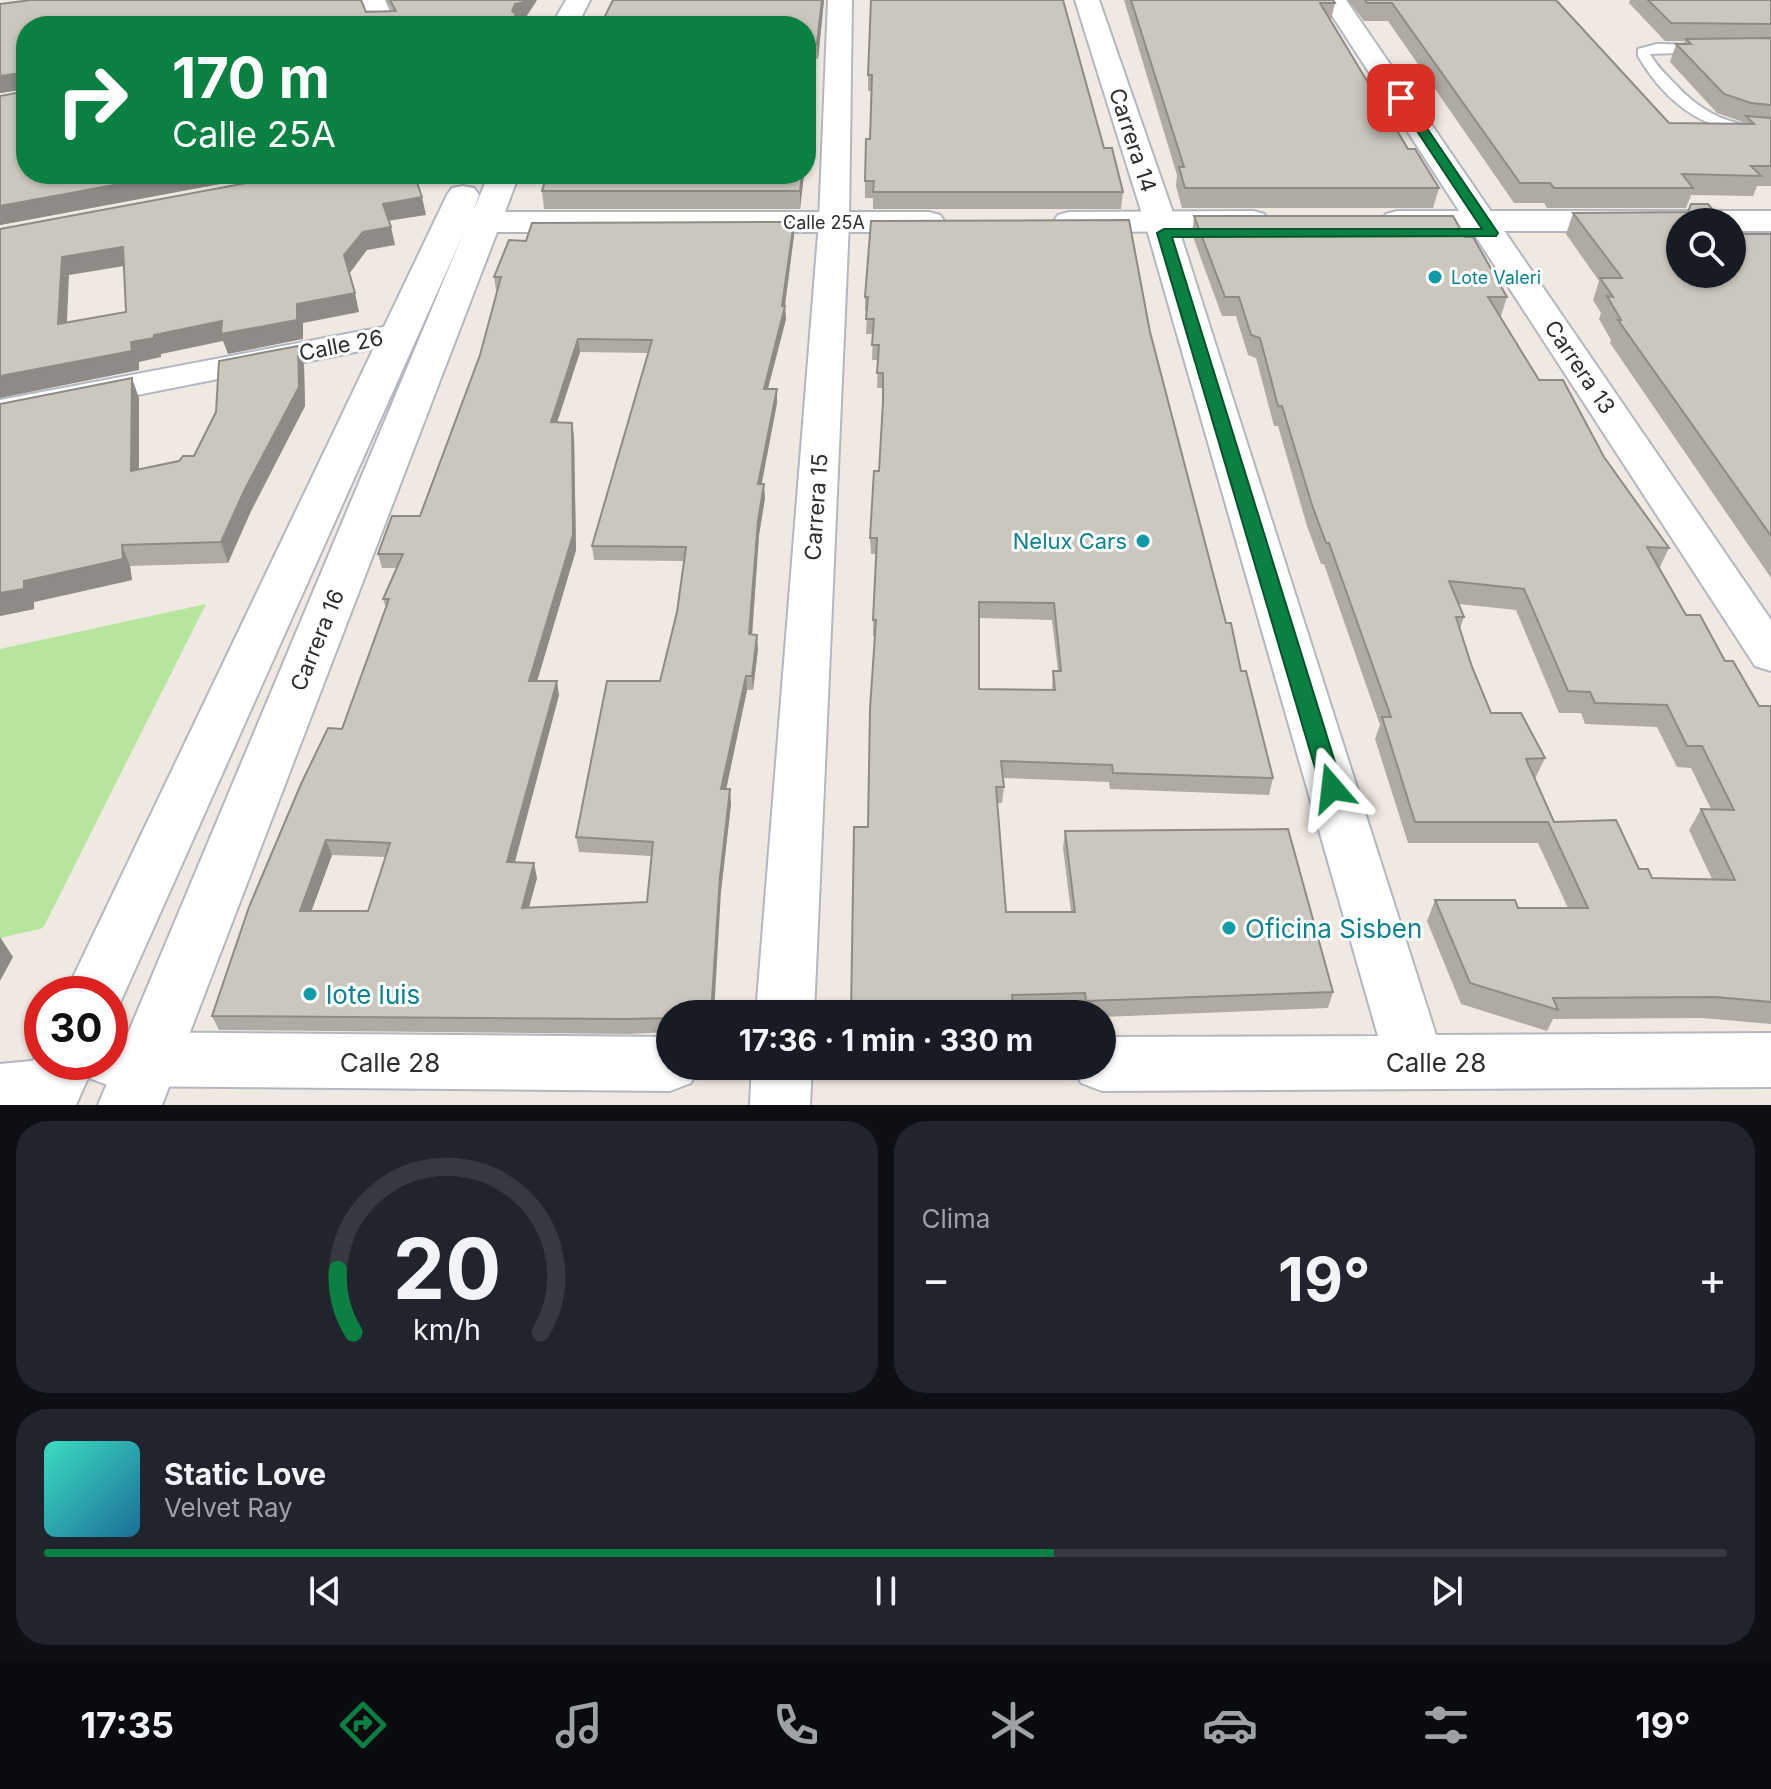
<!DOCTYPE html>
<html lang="es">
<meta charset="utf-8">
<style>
:root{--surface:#171b24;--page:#20242c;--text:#f1f3f6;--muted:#9ea1a6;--line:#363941;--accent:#0b8043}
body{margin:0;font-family:Inter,sans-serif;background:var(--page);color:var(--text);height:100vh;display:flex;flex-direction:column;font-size:30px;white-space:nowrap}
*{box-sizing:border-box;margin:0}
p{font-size:26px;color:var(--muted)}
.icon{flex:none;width:44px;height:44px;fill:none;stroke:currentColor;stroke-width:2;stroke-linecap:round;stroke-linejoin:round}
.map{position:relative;height:1105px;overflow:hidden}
.panel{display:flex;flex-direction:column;gap:16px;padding:16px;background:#0d0f14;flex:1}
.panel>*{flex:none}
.banner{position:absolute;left:16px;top:16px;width:800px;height:168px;border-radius:32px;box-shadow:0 2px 6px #0004;background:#0b8043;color:#fff;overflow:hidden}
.tools{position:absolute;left:1666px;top:208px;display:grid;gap:16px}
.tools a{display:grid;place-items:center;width:80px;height:80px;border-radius:50%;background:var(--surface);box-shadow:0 2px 6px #0004;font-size:40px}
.speed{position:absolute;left:24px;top:976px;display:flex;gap:16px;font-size:40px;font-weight:700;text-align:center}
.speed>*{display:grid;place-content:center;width:104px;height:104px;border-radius:50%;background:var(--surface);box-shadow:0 2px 6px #0004;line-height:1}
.speed .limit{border:12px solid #d22;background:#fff;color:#111}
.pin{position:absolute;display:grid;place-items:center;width:68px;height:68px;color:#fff;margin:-34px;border-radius:16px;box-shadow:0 4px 12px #0006}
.me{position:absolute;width:88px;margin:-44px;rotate:343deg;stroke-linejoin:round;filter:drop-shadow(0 0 6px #0008)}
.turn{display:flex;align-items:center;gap:28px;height:168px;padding:0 24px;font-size:36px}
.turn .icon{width:104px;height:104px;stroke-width:2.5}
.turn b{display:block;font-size:56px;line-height:68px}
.big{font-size:60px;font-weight:700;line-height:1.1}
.panel .widget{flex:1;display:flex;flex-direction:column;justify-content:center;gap:12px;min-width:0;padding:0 28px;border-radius:32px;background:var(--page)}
.panel .dial{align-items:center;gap:0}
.dial svg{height:208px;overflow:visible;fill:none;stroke:var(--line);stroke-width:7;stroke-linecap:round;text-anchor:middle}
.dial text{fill:var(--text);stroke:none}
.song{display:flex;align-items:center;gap:24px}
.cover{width:96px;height:96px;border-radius:12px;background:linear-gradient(135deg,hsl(170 70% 55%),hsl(200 70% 35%))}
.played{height:8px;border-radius:4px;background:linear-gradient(90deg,var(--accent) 60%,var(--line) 60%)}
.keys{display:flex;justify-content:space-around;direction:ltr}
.heat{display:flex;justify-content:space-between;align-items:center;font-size:44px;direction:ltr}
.panel .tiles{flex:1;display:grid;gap:16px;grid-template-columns:1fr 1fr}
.widget:last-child{grid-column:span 2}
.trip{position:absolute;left:656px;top:1000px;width:460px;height:80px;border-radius:40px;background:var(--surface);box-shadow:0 2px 6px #0004;font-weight:700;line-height:80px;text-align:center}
.tab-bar{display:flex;height:128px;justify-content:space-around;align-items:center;background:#090b0e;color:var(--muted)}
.tab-bar .icon{width:56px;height:56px}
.tab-bar .active{color:var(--accent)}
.tab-bar b{font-size:36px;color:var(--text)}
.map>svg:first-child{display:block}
.green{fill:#b6e59e}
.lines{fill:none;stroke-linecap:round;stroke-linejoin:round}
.lane-casing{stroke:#b4b7c1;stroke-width:4}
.street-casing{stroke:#b4b7c1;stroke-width:4}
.secondary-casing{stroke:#b4b7c1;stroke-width:4}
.lane{fill:#fff;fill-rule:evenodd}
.street{fill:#fff;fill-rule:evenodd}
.secondary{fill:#fff;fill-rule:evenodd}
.wall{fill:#afaba4;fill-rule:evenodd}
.shaded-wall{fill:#8e8b86}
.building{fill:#cbc7bf;stroke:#8e8b86;stroke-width:2;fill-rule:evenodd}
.route{fill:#0b8043;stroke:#07532c;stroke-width:2}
.culture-dot{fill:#0f9aa8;stroke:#fff;stroke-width:3}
.labels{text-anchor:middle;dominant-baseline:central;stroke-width:6;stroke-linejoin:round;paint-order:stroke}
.far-street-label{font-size:18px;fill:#2e2e2e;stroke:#fff}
.far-culture-label{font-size:18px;fill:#0d838f;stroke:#fff;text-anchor:start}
.street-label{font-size:22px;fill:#2e2e2e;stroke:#fff}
.culture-label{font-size:22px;fill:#0d838f;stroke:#fff;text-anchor:end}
.near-culture-label{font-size:26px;fill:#0d838f;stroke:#fff;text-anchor:start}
.near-street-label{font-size:26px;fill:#2e2e2e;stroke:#fff}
</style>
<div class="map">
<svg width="1771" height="1105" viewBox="0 0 1771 1105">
<rect width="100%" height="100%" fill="#efe9e1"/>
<path class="green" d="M 206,604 L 43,928 L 0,938 L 0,649 Z"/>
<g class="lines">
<g class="lane-casing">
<path id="lane" d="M 1657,44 L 1707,45 L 1709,48 L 1702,52 L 1650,54 C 1656,65 1666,75 1675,84 C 1703,114 1730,126 1771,128 L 1771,136 C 1711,134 1669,109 1638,56 L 1638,49 Z"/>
</g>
<g class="street-casing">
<g id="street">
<path d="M 361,0 L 385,0 L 396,26 L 372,26 Z"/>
<path d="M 828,0 L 852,0 L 849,222 L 814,1014 L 756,1014 L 819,222 Z"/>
<path d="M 1075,0 L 1099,0 L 1180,233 L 1436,1035 L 1771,1033 L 1771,1087 L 1102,1091 L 1081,1083 L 1073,1066 L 1102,1066 L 1102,1037 L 1378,1036 L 1148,233 Z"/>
<path d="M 1322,0 L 1346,0 L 1771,620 L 1771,671 L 1755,666 Z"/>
<path d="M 538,18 L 547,20 L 550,25 L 517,26 L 520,21 Z"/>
<path d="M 399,324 L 411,327 L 416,334 L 411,341 L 0,422 L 0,400 Z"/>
<path d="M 110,1032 L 670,1037 L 670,1066 L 699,1066 L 691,1083 L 670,1091 L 110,1086 L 89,1078 L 82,1062 L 110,1062 Z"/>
<path d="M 42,1060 L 73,1068 L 82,1087 L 74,1105 L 0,1105 L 0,1064 Z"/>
<path d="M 752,1066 L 812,1066 L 810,1105 L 750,1105 Z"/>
</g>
</g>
<g class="secondary-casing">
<g id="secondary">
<path d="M 566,0 L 590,0 L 577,26 L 551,26 Z"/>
<path d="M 489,174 L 519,174 L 505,212 L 929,212 L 940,215 L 945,222 L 940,229 L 929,232 L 497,232 L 162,1105 L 98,1105 L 464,232 L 116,1012 L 110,1015 L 110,994 L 65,994 L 447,195 L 452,188 L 463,186 L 474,188 L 479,195 L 473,212 Z"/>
<path d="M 1253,211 L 1264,214 L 1269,221 L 1264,228 L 1253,231 L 1069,232 L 1058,229 L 1053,222 L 1058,215 L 1069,212 Z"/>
<path d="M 1397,211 L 1771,211 L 1771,231 L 1732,231 L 1732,222 L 1680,222 L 1680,231 L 1397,231 L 1386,228 L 1381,221 L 1386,214 Z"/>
<path d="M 42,1042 L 42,1062 L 95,1062 L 76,1105 L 12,1105 Z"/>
</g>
</g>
<use href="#lane" class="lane"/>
<use href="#street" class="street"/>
<use href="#secondary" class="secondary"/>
</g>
<g class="wall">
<path d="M 386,0 L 537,0 L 526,17 L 517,19 L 518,26 L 26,174 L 274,174 L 0,225 L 0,96 L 22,92 L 22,90 L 0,93 L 0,4 L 392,11 Z"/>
<path d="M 613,0 L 824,0 L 818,59 L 811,59 L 806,112 L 806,26 Z"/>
<path d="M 871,0 L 1104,148 L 1123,192 L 1121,209 L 873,209 L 873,198 L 865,198 L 865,181 L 870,139 L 871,91 L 868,91 L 868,75 Z"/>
<path d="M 1124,0 L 1333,0 L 1335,3 L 1331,20 L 1408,149 L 1439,188 L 1433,208 L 1182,208 L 1176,186 L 1177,175 Z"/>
<path d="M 1348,0 L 1556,0 L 1669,123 L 1742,124 L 1743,122 L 1717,113 L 1670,62 L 1676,44 L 1684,44 L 1685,41 L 1665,41 L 1629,3 L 1630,0 L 1771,0 L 1771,186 L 1757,186 L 1753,196 L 1691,195 L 1686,208 L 1547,208 L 1544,203 L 1514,203 L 1388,21 L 1364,21 Z"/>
<path d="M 547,174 L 804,174 L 800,209 L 544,209 L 542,191 Z"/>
<path d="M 1573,213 L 1734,234 L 1771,234 L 1771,578 L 1610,343 L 1611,340 L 1599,319 L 1601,313 L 1593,300 L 1599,281 L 1566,234 Z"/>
<path d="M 1194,216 L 1465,237 L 1507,297 L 1501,316 L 1499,316 L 1539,380 L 1604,457 L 1669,548 L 1659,569 L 1686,615 L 1725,661 L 1759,706 L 1771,706 L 1771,1024 L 1703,1018 L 1553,1019 L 1547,1031 L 1461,1004 L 1427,921 L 1435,900 L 1518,908 L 1568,908 L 1538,843 L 1408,843 L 1375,739 L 1380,725 L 1324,564 L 1321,564 L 1307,526 L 1278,426 L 1274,426 L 1256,358 L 1248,355 L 1236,316 L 1222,316 L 1192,234 ZM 1459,604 L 1516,610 L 1559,713 L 1581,713 L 1585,724 L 1657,727 L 1677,767 L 1691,768 L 1711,809 L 1701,809 L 1689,830 L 1712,879 L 1652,878 L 1554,822 L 1535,779 L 1545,758 L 1491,713 L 1472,667 L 1460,629 L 1464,617 Z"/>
<path d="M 794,222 L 794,235 L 785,306 L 786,319 L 768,389 L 777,403 L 761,484 L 765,498 L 759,535 L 752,634 L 758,649 L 753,690 L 747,690 L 726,789 L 731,804 L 721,891 L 670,1014 L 670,1032 L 629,1034 L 219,1030 L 212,1016 L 342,729 L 386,608 L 383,599 L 397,568 L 382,568 L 378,554 L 420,516 L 480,355 L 498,290 L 496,290 L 494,277 L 526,241 ZM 580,352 L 648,353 L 592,546 L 594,560 L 684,561 L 677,612 L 660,681 L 576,837 L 579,852 L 651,856 L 647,902 L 529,907 L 537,878 L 515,862 L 559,695 L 537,681 L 576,550 L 574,436 L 557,422 ZM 332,855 L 386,857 L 368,911 L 311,911 Z"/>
<path d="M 865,297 L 1150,332 L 1226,623 L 1273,778 L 1269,795 L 1110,789 L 1109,782 L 1003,778 L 1004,787 L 1002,803 L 997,803 L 1006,912 L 1071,912 L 1063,848 L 1065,831 L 1333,992 L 1328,1008 L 1102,1017 L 1102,1014 L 1083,1014 L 1082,1010 L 1014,1012 L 1014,1014 L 851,1014 L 868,827 L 875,636 L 873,636 L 873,620 L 876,554 L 871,554 L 870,538 L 879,471 L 883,388 L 877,388 L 878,360 L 872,360 L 873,334 L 866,334 L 867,312 L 865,311 ZM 979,618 L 1052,620 L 1058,671 L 1053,671 L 1052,690 L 979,689 Z"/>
<path d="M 298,346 L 304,365 L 305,406 L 251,511 L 228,563 L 130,566 L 132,580 L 34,602 L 34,609 L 0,616 L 139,398 L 139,469 L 179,461 L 194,456 Z"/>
</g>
<g class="shaded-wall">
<path d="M 525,0 L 537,0 L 526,17 L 517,19 L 518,26 L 509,26 L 512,11 L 515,4 Z"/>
<path d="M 822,0 L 824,0 L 818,59 L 817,44 Z"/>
<path d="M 810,44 L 811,59 L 806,112 L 806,88 Z"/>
<path d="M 22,73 L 26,89 L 0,93 L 0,76 Z"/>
<path d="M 174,174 L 274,174 L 0,225 L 0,206 Z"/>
<path d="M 802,174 L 804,174 L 800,209 L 800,191 Z"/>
<path d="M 422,197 L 426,215 L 387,221 L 383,204 Z"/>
<path d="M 794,222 L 794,235 L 784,312 L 785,306 L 786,319 L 764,403 L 764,389 L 782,306 Z"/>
<path d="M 391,227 L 395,245 L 367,250 L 349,274 L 344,255 L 363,232 Z"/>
<path d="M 123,247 L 130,265 L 69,275 L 66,343 L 58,324 L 62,257 Z"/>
<path d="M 355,293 L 359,312 L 303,323 L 303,339 L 228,354 L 223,341 L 161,354 L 161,357 L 139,362 L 139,370 L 0,398 L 0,376 L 131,342 L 154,335 L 297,304 Z"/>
<path d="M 578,339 L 580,352 L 553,435 L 551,422 Z"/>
<path d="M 298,346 L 304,365 L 305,406 L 251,511 L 228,563 L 221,542 Z"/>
<path d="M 132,378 L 139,398 L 139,491 L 131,471 Z"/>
<path d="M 777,389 L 777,403 L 759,498 L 758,484 Z"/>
<path d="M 572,423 L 574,436 L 576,550 L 533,695 L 529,681 Z"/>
<path d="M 764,484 L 765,498 L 759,535 L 751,649 L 749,634 L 758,521 Z"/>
<path d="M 122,545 L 130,566 L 132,580 L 34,602 L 34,609 L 0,616 L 0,593 L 24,581 Z"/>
<path d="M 757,635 L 758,649 L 753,690 L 752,676 Z"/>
<path d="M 746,676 L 747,690 L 723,804 L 721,789 Z"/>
<path d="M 557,681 L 559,695 L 511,876 L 507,862 Z"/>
<path d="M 730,789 L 731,804 L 721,891 L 714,1014 L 711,1014 L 720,877 Z"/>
<path d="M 326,840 L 332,855 L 306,926 L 300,911 Z"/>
<path d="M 534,863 L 537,878 L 525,922 L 522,908 Z"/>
<path d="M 0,937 L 13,957 L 0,981 Z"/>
</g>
<g class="building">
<path d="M 31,0 L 361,0 L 366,12 L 396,11 L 390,0 L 525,0 L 524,2 L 515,4 L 512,11 L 516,14 L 509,26 L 26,26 L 26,174 L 174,174 L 0,206 L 0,96 L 22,92 L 22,73 L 0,76 L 0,4 Z"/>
<path d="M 613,0 L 822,0 L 817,44 L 810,44 L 806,88 L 806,26 L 600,26 Z"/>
<path d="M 871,0 L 1063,0 L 1104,148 L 1112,148 L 1123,192 L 873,192 L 874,181 L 865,181 L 866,139 L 870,139 L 872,75 L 868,75 Z"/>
<path d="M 1131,0 L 1333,0 L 1335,3 L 1320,3 L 1408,149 L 1415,149 L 1439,188 L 1185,188 L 1179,167 L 1184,167 Z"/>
<path d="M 1365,0 L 1556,0 L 1669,123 L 1754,124 L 1746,116 L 1771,118 L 1771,166 L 1751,166 L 1761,176 L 1682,174 L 1693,188 L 1554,188 L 1550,183 L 1520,183 L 1392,3 L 1367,3 Z"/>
<path d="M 1648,0 L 1771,0 L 1771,24 L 1671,23 Z"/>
<path d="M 1771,38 L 1771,105 L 1751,103 L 1724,94 L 1676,44 L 1691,44 L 1686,39 Z"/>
<path d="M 295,174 L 414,174 L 422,197 L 383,204 L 391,227 L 363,232 L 344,255 L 355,293 L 297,304 L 297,320 L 221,334 L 222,321 L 154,335 L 154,338 L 131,342 L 132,351 L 0,376 L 0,229 ZM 123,247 L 126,312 L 58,324 L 62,257 Z"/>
<path d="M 547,174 L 802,174 L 800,191 L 542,191 Z"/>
<path d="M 1691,204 L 1708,204 L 1723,222 L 1680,222 L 1680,274 L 1732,274 L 1732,232 L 1734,234 L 1771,234 L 1771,536 L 1618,320 L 1621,320 L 1607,296 L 1613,297 L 1600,278 L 1622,278 L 1573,213 L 1688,212 Z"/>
<path d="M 1194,216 L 1453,216 L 1465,237 L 1473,237 L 1507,297 L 1488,297 L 1539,380 L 1563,380 L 1604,457 L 1669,548 L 1647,547 L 1686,615 L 1700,615 L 1725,661 L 1733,661 L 1759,706 L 1771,706 L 1771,1002 L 1716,997 L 1553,998 L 1558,1010 L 1470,983 L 1435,900 L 1515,900 L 1518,908 L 1588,908 L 1548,822 L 1415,822 L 1382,717 L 1391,717 L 1329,543 L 1326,543 L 1312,505 L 1282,406 L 1278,406 L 1260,338 L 1251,335 L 1239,297 L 1225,297 ZM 1449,581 L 1524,589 L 1568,691 L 1590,692 L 1595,703 L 1667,705 L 1687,746 L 1702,746 L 1734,810 L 1701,809 L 1735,880 L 1652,878 L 1648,869 L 1639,869 L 1616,820 L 1554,822 L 1526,759 L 1545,758 L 1521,713 L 1491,713 L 1472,667 L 1456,617 L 1464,617 Z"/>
<path d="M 1129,220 L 1150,332 L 1226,623 L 1231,623 L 1241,671 L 1246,671 L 1273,778 L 1113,773 L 1112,765 L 1001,761 L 1004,787 L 996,787 L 1006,912 L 1075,912 L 1065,831 L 1288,829 L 1333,992 L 1086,1001 L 1085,993 L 1012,995 L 1014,1014 L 927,1014 L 927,1012 L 851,1014 L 854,827 L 868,827 L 870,709 L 876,620 L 873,620 L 877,538 L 870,538 L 874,471 L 879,471 L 883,402 L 883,373 L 877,373 L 879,345 L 872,345 L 874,319 L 866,319 L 868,297 L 865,297 L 871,221 ZM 979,602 L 1054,603 L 1061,671 L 1053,671 L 1055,690 L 979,689 Z"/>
<path d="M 794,222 L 782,306 L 785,306 L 764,389 L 777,389 L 758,484 L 764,484 L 758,521 L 749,634 L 757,635 L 752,676 L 746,676 L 721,789 L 730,789 L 720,877 L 711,1014 L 670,1014 L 670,1018 L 626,1019 L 212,1016 L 249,907 L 301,784 L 328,728 L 342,729 L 389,599 L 383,599 L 403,554 L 378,554 L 392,516 L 420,516 L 480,355 L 501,277 L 494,277 L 509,240 L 526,241 L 532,223 ZM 578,339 L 652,340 L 592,546 L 686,547 L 677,612 L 660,681 L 607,681 L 576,837 L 653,842 L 647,902 L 522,908 L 534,863 L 507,862 L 557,681 L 529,681 L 573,535 L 572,423 L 551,422 ZM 326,840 L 390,843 L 368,911 L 300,911 Z"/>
<path d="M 298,346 L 299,387 L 244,491 L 221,542 L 122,545 L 123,559 L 24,581 L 24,589 L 0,593 L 0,404 L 132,378 L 131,471 L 179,461 L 183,456 L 194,456 L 216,412 L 219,361 Z"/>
</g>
<path class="route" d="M 1397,96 L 1405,96 L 1498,233 L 1496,236 L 1172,237 L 1343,788 L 1340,793 L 1332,796 L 1324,793 L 1321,788 L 1157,233 L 1164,229 L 1482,229 L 1395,98 Z"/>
<g class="culture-dot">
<circle cx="1435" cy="277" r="8"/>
<circle cx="1143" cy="541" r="8"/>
<circle cx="1229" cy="928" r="8"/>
<circle cx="310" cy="994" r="8"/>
</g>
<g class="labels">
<g class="far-street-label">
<text x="824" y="222">Calle 25A</text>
</g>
<g class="far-culture-label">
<text x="1451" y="277">Lote Valeri</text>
</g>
<g class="street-label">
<text transform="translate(1133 140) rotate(72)">Carrera 14</text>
<text transform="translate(341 345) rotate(-11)">Calle 26</text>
<text transform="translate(1580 367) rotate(56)">Carrera 13</text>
<text transform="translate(816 507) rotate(-86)">Carrera 15</text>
<text transform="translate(317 640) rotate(-68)">Carrera 16</text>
</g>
<g class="culture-label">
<text x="1127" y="541">Nelux Cars</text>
</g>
<g class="near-culture-label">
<text x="1245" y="928">Oficina Sisben</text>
<text x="326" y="994">lote luis</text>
</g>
<g class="near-street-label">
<text x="390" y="1062">Calle 28</text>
<text x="1436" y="1062">Calle 28</text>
</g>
</g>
</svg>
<div class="tools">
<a><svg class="icon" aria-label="search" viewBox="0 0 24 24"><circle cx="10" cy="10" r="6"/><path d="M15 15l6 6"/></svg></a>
</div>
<div class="speed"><div class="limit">30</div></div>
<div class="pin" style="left:1401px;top:98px;background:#d93025"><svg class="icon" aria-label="arrive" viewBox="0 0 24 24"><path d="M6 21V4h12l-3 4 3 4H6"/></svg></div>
<svg class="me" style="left:1332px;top:788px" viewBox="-20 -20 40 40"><path d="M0-17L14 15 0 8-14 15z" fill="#0b8043" stroke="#fff" stroke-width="4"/></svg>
<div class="trip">17:36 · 1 min · 330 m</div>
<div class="banner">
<div class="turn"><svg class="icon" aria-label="right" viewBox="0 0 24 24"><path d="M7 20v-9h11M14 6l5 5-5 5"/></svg><div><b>170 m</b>Calle 25A</div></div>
</div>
</div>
<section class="panel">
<div class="tiles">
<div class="widget dial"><svg viewBox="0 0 100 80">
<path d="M14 69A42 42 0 1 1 86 69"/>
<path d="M14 69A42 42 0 0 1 8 45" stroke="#0b8043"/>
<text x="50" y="56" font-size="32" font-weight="700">20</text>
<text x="50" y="72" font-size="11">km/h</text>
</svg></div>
<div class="widget"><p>Clima</p>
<div class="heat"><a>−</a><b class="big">19°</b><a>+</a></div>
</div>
<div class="widget">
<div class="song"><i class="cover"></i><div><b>Static Love</b><p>Velvet Ray</p></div></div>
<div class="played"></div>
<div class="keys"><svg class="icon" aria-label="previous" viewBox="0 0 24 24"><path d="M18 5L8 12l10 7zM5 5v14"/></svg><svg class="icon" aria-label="pause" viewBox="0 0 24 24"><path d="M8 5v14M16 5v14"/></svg><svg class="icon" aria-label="next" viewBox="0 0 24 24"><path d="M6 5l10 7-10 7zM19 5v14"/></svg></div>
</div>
</div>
</section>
<nav class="tab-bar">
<b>17:35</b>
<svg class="icon active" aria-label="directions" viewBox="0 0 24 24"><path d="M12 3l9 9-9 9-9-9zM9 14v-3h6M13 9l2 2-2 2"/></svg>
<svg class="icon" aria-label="music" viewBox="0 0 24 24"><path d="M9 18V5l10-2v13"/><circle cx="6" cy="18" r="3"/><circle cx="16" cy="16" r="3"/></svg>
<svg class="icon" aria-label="phone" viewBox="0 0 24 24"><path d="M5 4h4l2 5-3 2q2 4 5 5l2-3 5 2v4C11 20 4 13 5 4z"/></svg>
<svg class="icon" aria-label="climate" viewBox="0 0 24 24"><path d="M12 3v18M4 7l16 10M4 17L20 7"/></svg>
<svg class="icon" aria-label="car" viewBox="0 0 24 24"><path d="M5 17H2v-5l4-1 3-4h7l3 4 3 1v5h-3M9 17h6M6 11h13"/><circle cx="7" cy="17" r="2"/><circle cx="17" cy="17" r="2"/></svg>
<svg class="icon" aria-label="filters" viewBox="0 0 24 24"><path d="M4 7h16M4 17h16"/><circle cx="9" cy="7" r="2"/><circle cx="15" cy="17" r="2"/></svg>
<b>19°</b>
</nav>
